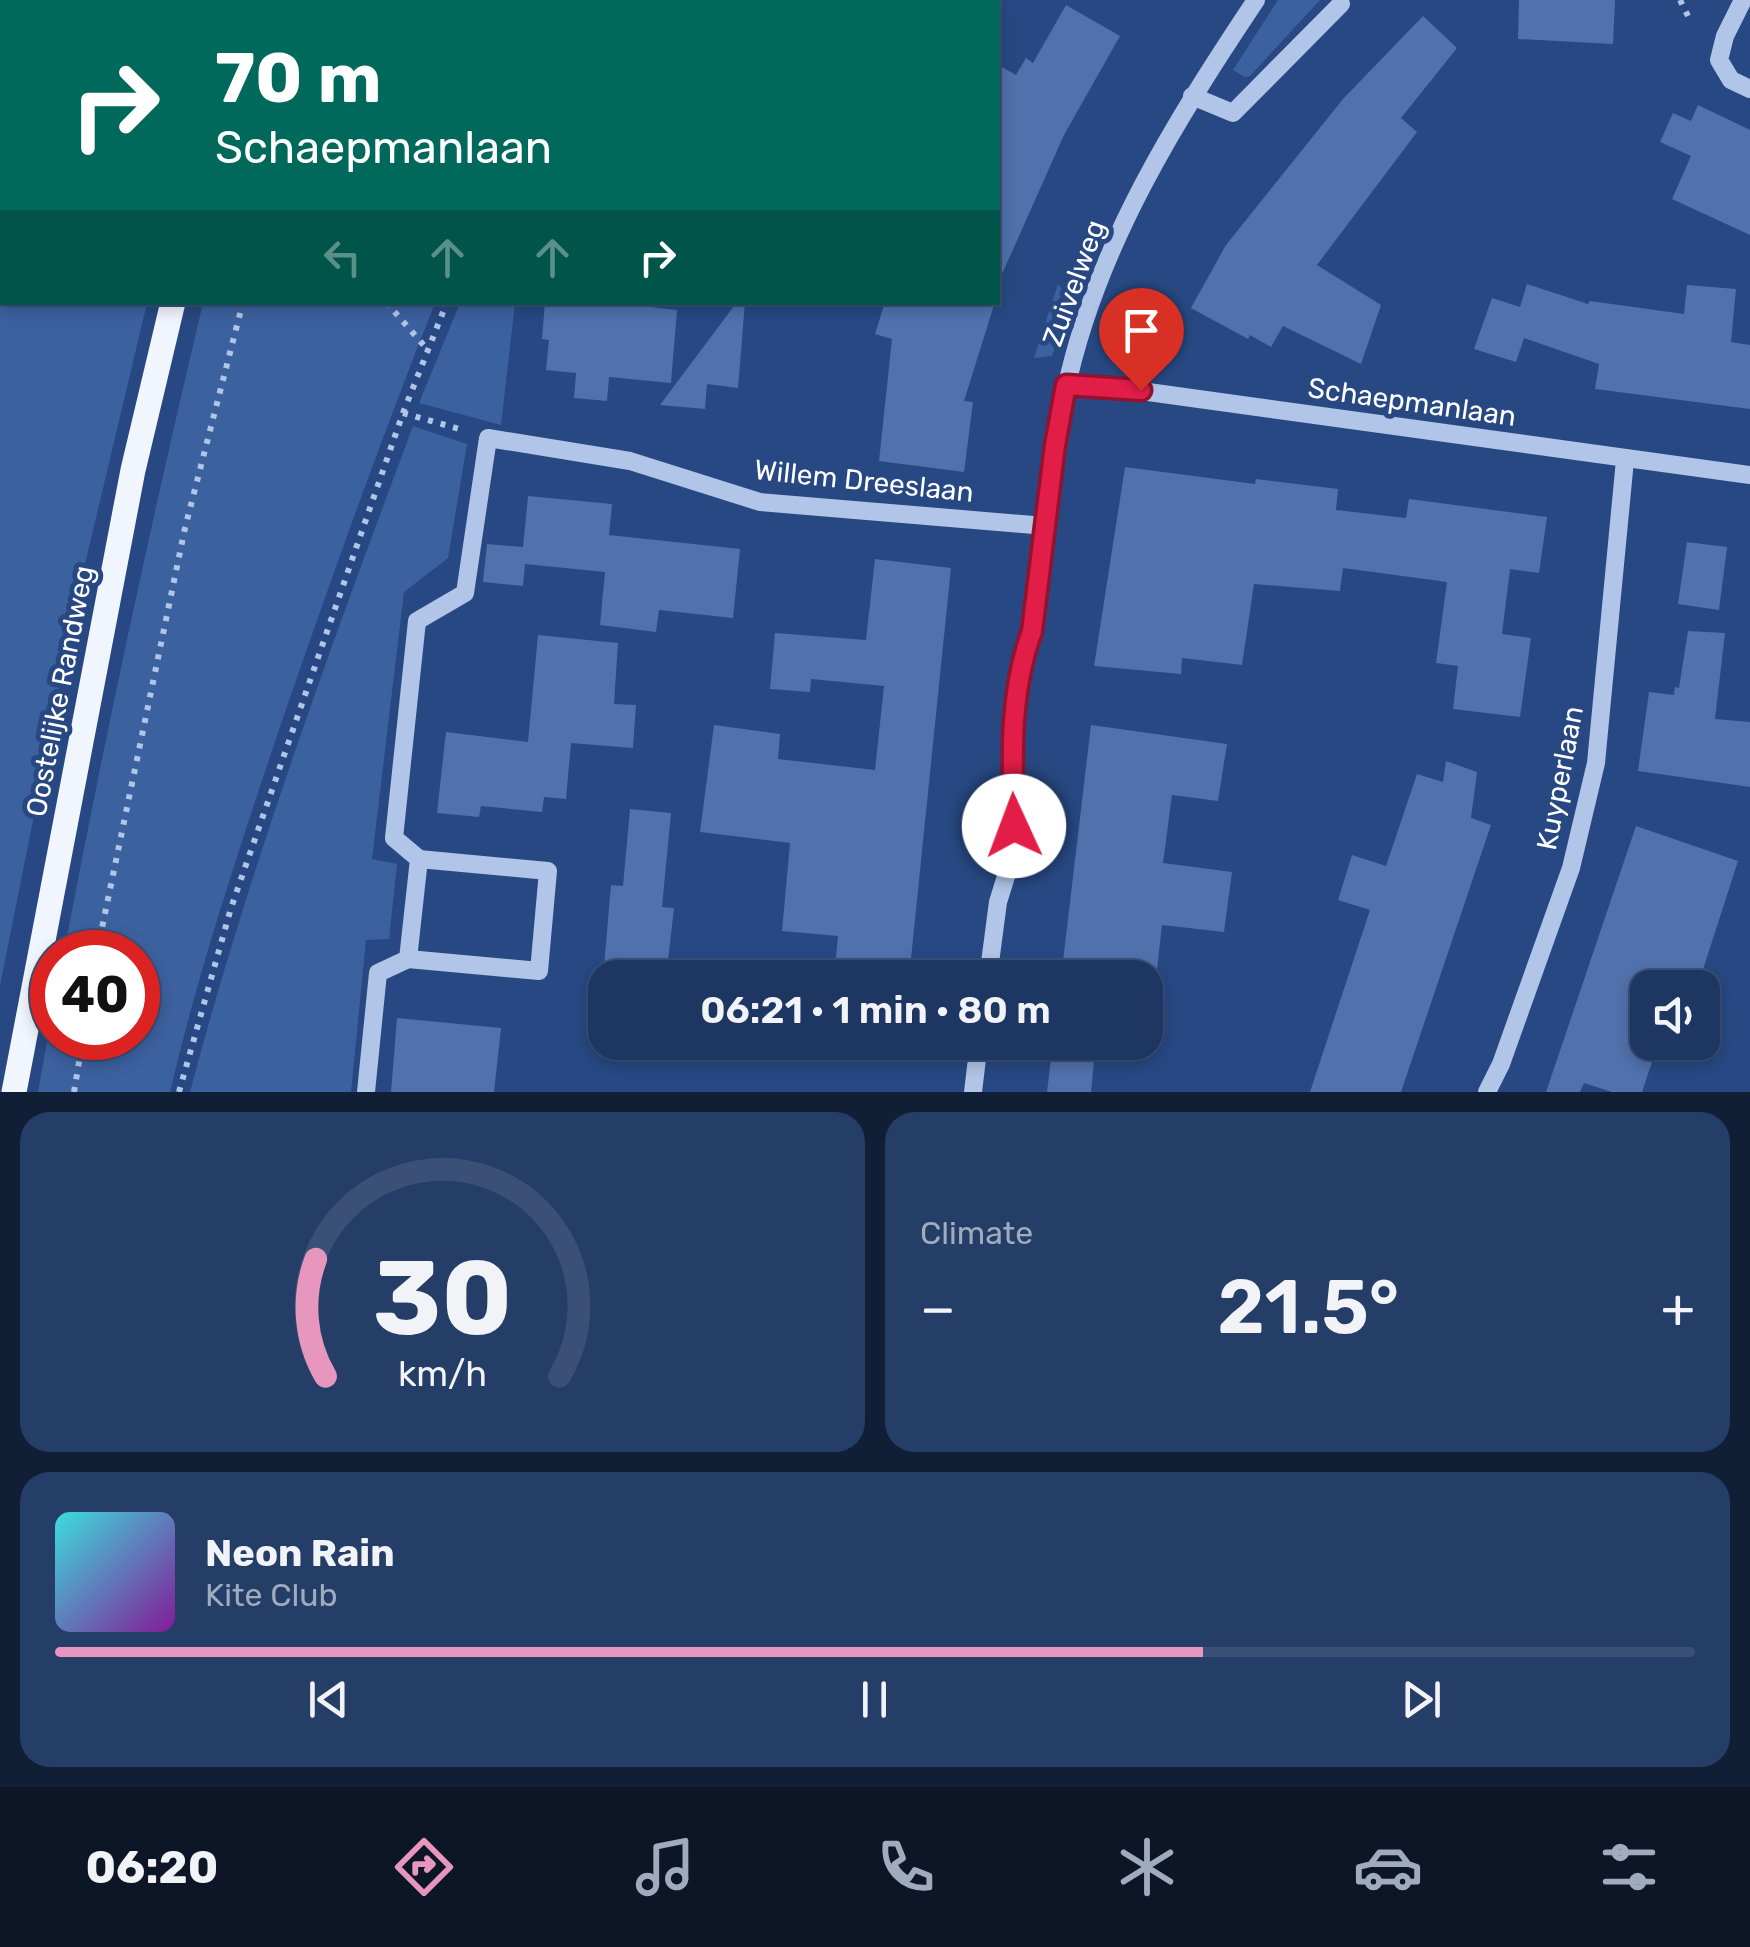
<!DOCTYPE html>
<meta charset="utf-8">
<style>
:root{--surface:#1d3662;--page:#253e68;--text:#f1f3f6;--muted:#a0abbe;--line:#3b5077;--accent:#e797bd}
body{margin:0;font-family:Rubik,sans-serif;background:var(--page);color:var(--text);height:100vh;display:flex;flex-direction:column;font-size:38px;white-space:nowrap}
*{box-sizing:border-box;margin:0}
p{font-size:32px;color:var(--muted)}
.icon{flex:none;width:55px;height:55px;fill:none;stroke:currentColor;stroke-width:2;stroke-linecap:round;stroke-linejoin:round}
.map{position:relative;height:1092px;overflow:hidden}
.drawer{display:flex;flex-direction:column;gap:20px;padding:20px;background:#101e36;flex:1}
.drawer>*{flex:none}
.guide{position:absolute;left:0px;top:0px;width:1000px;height:305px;box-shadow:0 5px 15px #0003,0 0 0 2px var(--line);background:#00695c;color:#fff;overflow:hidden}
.controls{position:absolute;left:1630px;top:970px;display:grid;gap:20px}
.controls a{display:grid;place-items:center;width:90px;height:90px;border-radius:20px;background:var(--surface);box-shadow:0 5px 15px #0003,0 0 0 2px var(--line);font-size:50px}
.speed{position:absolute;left:30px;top:930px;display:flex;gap:20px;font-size:50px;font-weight:700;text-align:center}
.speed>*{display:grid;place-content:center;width:130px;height:130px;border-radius:50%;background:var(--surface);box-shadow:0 5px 15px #0003,0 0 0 2px var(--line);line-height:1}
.speed .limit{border:15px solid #d22;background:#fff;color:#111}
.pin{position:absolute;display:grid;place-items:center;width:85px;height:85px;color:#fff;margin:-102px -42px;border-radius:50% 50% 50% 0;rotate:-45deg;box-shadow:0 0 10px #0007}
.pin .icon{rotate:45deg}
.me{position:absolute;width:110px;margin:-55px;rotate:358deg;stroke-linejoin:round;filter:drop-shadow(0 0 8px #0008)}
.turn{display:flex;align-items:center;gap:35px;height:210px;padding:0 50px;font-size:45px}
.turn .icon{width:130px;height:130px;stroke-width:2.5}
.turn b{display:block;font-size:70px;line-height:85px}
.lanes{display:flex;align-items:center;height:95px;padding:0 50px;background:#0003;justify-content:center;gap:50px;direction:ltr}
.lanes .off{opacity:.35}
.big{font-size:75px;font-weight:600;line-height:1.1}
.drawer .widget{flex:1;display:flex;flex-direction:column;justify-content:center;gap:15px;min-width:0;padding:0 35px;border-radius:30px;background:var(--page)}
.drawer .dial{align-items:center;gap:0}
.dial svg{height:260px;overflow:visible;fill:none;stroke:var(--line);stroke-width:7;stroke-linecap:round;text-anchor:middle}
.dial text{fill:var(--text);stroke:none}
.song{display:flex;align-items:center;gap:30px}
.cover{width:120px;height:120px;border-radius:15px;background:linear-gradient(135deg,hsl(180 70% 55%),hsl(290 70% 35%))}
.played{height:10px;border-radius:5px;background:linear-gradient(90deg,var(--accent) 70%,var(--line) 70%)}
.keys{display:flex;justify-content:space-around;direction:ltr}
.heat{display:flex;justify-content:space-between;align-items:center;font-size:55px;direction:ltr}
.drawer .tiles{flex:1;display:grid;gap:20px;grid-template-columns:1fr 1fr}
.widget:last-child{grid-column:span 2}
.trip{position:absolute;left:588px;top:960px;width:575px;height:100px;border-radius:30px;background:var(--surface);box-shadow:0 5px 15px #0003,0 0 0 2px var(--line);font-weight:600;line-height:100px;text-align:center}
.dock{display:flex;height:160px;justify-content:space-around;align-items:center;background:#0c1627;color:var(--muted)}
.dock .icon{width:70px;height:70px}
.dock .selected{color:var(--accent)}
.dock b{font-size:45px;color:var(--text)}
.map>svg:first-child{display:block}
.green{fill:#3c619f}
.building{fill:#5071ab}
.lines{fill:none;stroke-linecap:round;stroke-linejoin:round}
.path{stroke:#b0c5e7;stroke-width:6;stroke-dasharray:5 8;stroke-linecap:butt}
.minor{stroke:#b0c5e7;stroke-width:18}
.major{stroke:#f1f5fd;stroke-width:25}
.route-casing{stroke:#92132f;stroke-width:25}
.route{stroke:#e11d48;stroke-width:18}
.labels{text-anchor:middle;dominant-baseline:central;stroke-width:10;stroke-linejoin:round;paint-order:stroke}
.street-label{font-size:28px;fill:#fff;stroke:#274882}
</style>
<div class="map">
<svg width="1750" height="1092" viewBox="0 0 1750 1092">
<rect width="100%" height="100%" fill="#274882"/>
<g class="green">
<path d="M 0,0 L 218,0 L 2,2 L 2,302 L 147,303 L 80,585 L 0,986 Z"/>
<path d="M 1278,0 L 1320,0 L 1250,76 L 1245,77 L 1233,70 Z"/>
<path d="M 1058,284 L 1071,301 L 1052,356 L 1034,358 Z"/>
<path d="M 372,303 L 374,305 L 375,302 L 435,303 C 381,439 332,576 284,715 C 242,840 200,964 170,1092 L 38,1092 L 52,1014 L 52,1038 L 138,1038 L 138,952 L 64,952 C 105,735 152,518 203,303 Z"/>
<path d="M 460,303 L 515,303 L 501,425 L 419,403 Z"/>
<path d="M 413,426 L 467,444 L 448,558 L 404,592 L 372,859 L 397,864 L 389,939 L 366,940 L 351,1092 L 190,1092 C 250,865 331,646 413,426 Z"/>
</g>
<g class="building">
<path d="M 1519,0 L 1615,0 L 1613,44 L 1518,39 Z"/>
<path d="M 1066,5 L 1120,36 L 1064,135 L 998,283 L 998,65 L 1016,75 L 1026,58 L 1033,63 Z"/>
<path d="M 1423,16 L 1457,48 L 1401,118 L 1417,132 L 1317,265 L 1381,305 L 1361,364 L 1283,326 L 1271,347 L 1250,335 L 1248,339 L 1191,308 L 1226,245 L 1343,99 Z"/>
<path d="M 1698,105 L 1750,130 L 1750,235 L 1672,199 L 1691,156 L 1660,142 L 1673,113 L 1691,121 Z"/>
<path d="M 1527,284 L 1588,304 L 1590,301 L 1684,314 L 1687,285 L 1736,289 L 1731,342 L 1750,345 L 1750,409 L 1595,389 L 1599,364 L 1524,338 L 1516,362 L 1474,349 L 1492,298 L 1520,307 Z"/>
<path d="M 545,302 L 604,302 L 677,310 L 671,383 L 609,377 L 607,401 L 574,398 L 576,373 L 546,370 L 549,340 L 542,339 Z"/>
<path d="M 737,302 L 745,302 L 738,388 L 707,384 L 705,409 L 660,405 Z"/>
<path d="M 885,302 L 995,302 L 964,401 L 973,402 L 964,472 L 879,461 L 892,339 L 875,334 Z"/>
<path d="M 1125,467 L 1255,484 L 1256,479 L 1338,489 L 1336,510 L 1406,518 L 1409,499 L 1547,517 L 1539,573 L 1510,569 L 1502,634 L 1531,638 L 1520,717 L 1453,709 L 1458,666 L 1436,663 L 1447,582 L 1343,568 L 1340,591 L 1254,584 L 1242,665 L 1182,658 L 1181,674 L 1094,666 Z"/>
<path d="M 528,496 L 612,504 L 609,535 L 740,549 L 733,618 L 659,610 L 656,632 L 600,625 L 605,572 L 525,564 L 523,586 L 483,582 L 487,544 L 523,547 Z"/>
<path d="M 1687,542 L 1727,547 L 1719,610 L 1678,604 Z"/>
<path d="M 875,559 L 951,568 L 947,607 L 909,978 L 834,978 L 838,936 L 782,931 L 790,843 L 700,832 L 714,725 L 780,734 L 778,759 L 875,770 L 884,686 L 811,679 L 810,692 L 770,689 L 775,633 L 866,640 Z"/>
<path d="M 1688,631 L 1725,633 L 1715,719 L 1750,722 L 1750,787 L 1638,771 L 1649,692 L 1674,695 L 1675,687 L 1679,688 Z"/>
<path d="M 538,635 L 618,643 L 614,704 L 636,705 L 633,748 L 571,743 L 566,799 L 544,797 L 542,812 L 481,806 L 479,817 L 437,813 L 446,732 L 528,742 Z"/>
<path d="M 1091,725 L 1227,744 L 1218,801 L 1172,795 L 1163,863 L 1232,872 L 1224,932 L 1162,925 L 1156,978 L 1061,978 Z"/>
<path d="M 1446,761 L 1477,772 L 1471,818 L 1491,825 L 1401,1092 L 1310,1092 L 1370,910 L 1338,900 L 1352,855 L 1386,866 L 1417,774 L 1443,782 Z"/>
<path d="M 630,809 L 671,813 L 662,907 L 674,908 L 666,978 L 603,978 L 611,885 L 623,886 Z"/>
<path d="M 1636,826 L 1738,861 L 1697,988 L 1648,971 L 1648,1060 L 1652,1062 L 1642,1092 L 1612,1092 L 1584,1083 L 1580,1092 L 1546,1092 Z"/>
<path d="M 397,1018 L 501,1028 L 494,1092 L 391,1092 Z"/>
<path d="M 1053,1042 L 1096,1042 L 1091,1092 L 1047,1092 Z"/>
</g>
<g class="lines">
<g class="path">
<path d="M 348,0 L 349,2"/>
<path d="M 1680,0 L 1688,16"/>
<path d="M 319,2 L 319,0"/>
<path d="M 425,2 L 426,0"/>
<path d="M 581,2 L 583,0"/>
<path d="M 386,302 L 427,349"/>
<path d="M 403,413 L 463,430"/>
<path d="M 97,952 L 185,528 L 243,302"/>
<path d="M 74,1092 L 83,1038"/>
<path d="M 179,1092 L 231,908 L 403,413 L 447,302"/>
</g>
<g class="minor">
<path d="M 1743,0 L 1725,36 L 1719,60 L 1731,80 L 1750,89"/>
<path d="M 1192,96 L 1233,113 L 1341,4"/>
<path d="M 1067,385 L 1141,391 L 1750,475"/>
<path d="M 408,959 L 539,971 L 548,871 L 419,859"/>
<path d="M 988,978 L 998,902 L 1008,870 L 1014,825 L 1011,730 L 1023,656 L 1032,631 C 1042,550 1049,468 1066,389 C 1097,245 1176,120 1256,0"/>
<path d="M 366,1092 L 378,973 L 408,959 L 419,859 L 394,838 L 417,621 L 465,593 L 488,438 L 630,461 L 760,502 L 1045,526"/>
<path d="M 973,1092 L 979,1042"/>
<path d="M 1487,1092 L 1501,1064 L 1571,868 L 1596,763 L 1625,460"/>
</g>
<g class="major">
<path d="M 248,2 L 249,0"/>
<path d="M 14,1092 L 133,470 L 173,302"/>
</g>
</g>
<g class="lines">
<g class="route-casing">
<path id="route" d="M 1014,826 C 1012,759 1009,694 1032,631 L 1055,445 L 1066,385 L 1141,390"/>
</g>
<use href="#route" class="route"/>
</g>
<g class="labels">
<g class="street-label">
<text transform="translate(1074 283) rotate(-70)">Zuivelweg</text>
<text transform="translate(1412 402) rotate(8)">Schaepmanlaan</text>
<text transform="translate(864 481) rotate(6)">Willem Dreeslaan</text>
<text transform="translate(60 691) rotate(-79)">Oostelijke Randweg</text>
<text transform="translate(1560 778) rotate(-79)">Kuyperlaan</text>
</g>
</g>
</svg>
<div class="controls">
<a><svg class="icon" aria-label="sound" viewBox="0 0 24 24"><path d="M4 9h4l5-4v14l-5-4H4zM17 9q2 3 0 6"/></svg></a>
</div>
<div class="speed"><div class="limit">40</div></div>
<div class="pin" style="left:1141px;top:390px;background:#d93025"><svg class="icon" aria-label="arrive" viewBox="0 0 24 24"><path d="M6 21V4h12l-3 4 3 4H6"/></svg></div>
<svg class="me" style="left:1014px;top:826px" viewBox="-20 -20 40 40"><circle r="19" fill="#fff"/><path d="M0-13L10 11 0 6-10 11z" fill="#e11d48"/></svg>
<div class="trip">06:21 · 1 min · 80 m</div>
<div class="guide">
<div class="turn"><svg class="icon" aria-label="right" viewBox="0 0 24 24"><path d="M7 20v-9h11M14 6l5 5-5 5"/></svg><div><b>70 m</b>Schaepmanlaan</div></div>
<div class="lanes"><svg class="icon off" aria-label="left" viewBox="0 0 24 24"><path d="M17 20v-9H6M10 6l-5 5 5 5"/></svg><svg class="icon off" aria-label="ahead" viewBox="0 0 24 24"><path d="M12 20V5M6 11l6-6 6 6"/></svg><svg class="icon off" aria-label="ahead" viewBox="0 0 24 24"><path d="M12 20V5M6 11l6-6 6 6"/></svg><svg class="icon" aria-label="right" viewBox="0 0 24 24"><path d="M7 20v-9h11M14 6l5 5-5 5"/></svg></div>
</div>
</div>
<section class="drawer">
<div class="tiles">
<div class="widget dial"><svg viewBox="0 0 100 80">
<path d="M14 69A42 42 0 1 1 86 69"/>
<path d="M14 69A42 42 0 0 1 11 33" stroke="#e797bd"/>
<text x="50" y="56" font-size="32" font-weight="700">30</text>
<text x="50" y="72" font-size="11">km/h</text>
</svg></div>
<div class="widget"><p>Climate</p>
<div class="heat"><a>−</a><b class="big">21.5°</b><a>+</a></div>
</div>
<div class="widget">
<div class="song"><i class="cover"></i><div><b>Neon Rain</b><p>Kite Club</p></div></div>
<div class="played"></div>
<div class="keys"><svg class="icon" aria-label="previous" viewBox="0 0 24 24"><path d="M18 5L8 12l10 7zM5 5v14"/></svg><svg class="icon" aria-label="pause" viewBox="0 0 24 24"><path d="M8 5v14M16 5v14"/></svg><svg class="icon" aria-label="next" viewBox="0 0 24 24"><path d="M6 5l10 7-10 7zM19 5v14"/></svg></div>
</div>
</div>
</section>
<nav class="dock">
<b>06:20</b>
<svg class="icon selected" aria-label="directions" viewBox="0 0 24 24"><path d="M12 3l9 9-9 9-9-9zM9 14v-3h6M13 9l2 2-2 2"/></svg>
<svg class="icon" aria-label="music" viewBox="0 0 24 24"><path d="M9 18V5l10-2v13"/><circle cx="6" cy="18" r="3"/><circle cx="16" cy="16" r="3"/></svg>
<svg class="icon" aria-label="phone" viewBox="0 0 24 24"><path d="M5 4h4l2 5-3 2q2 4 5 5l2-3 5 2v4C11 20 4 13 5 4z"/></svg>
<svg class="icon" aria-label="climate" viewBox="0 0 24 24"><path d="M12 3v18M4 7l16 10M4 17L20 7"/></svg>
<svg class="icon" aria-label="car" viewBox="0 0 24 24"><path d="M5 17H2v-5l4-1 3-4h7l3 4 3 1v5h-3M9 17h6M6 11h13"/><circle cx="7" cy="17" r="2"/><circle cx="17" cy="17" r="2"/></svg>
<svg class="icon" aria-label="filters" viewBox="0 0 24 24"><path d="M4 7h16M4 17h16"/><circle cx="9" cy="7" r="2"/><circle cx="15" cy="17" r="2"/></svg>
</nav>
